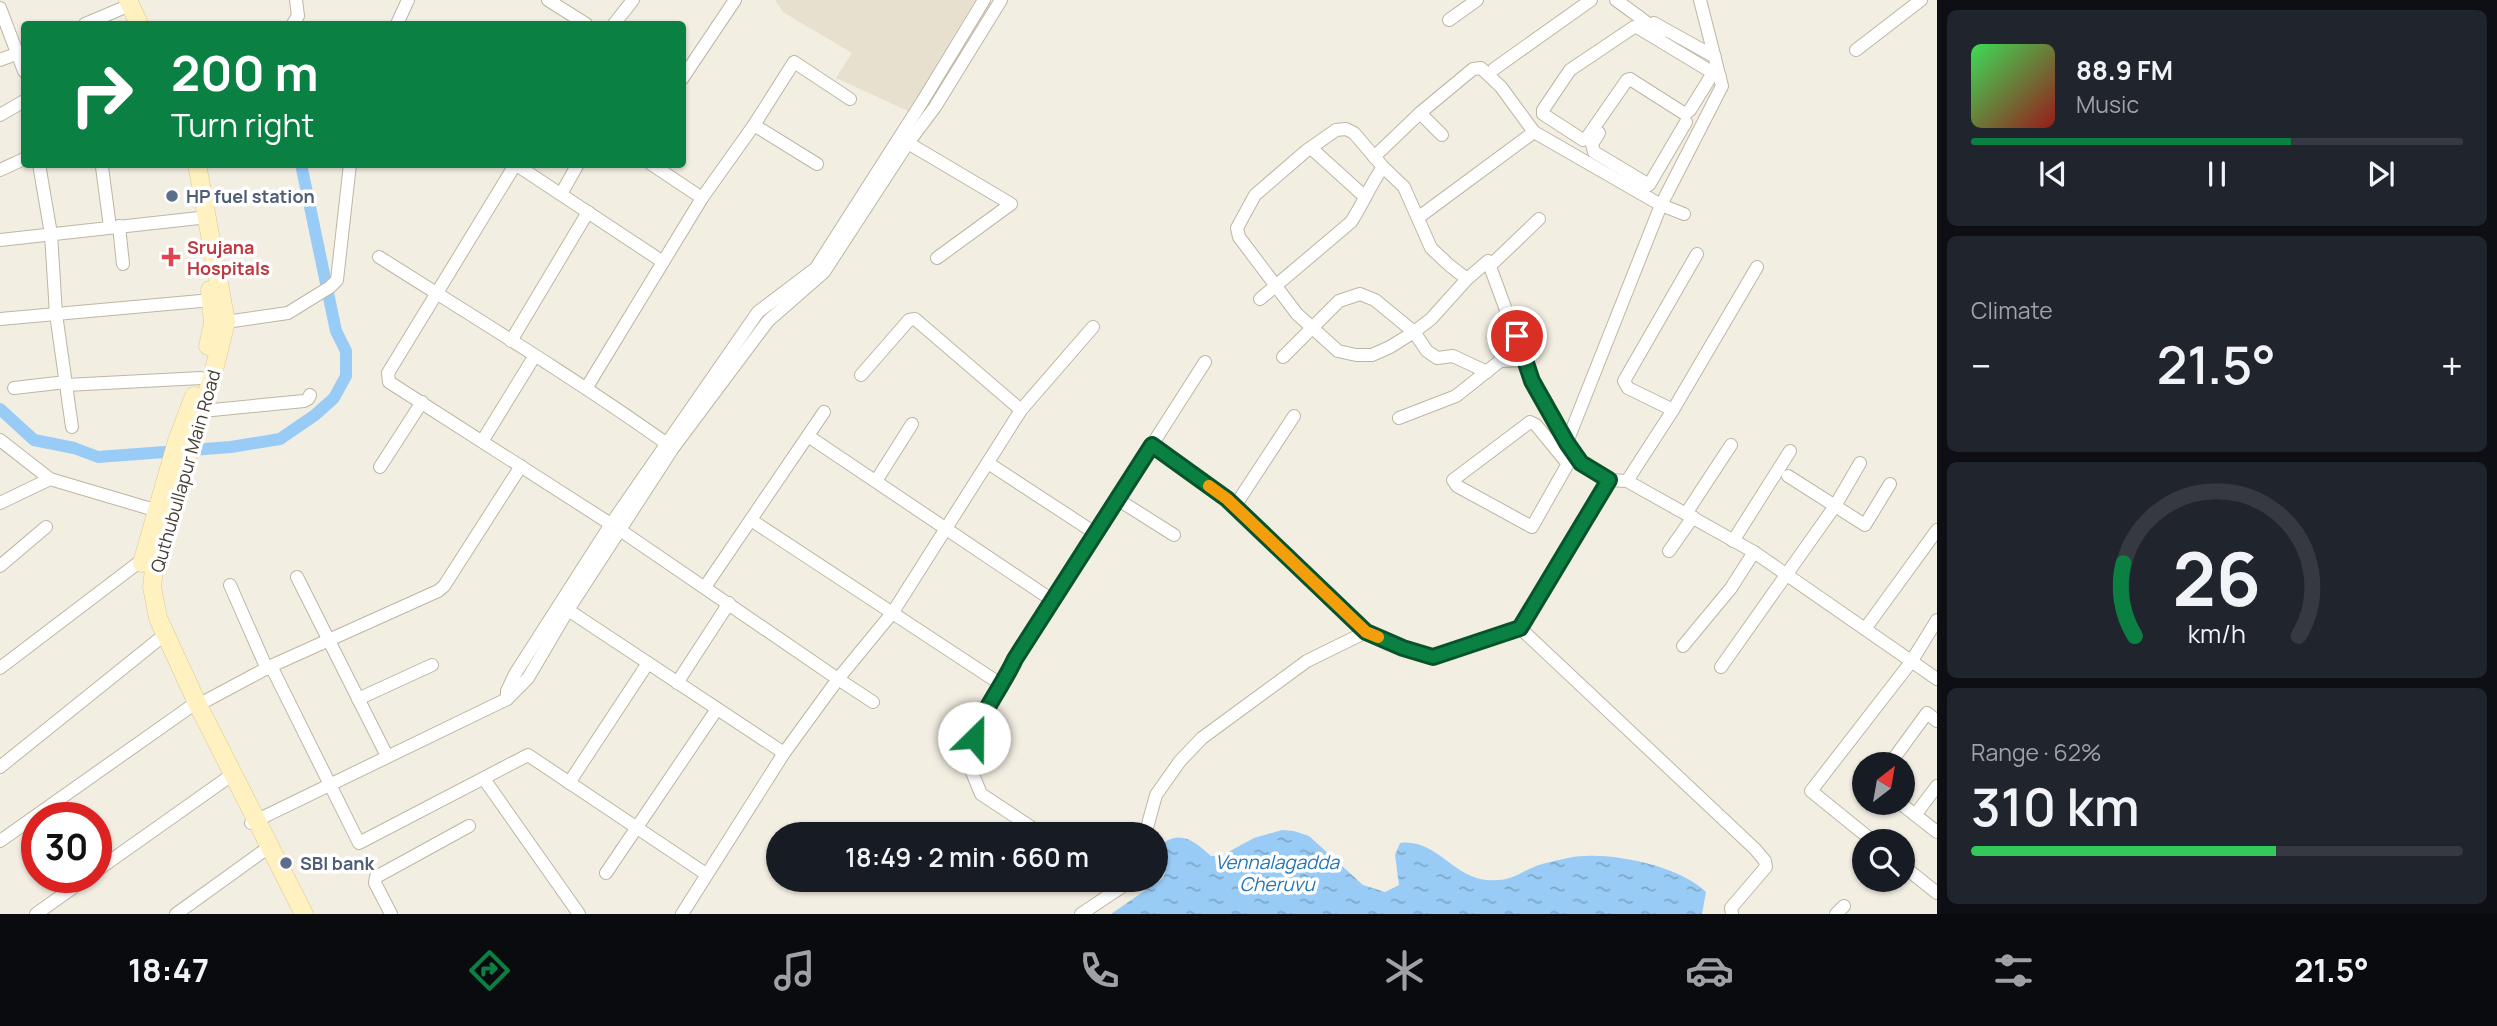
<!DOCTYPE html>
<meta charset="utf-8">
<style>
:root{--surface:#171b24;--page:#20242c;--text:#f1f3f6;--muted:#9ea1a6;--line:#363941;--accent:#0b8043}
body{margin:0;font-family:Manrope,sans-serif;background:var(--page);color:var(--text);height:100vh;display:flex;flex-direction:column;font-size:26px;white-space:nowrap}
*{box-sizing:border-box;margin:0}
p{font-size:23px;color:var(--muted)}
.icon{flex:none;width:38px;height:38px;fill:none;stroke:currentColor;stroke-width:2;stroke-linecap:round;stroke-linejoin:round}
.map{position:relative;flex:1;overflow:hidden}
.sheet{display:flex;flex-direction:column;gap:10px;padding:10px;background:#0d0f14;width:560px}
.sheet>*{flex:none}
.guide{position:absolute;left:21px;top:21px;width:665px;height:147px;border-radius:7px;box-shadow:0 2px 5px #0004;background:#0b8043;color:#fff;overflow:hidden}
.needle{width:46px;rotate:31deg}
.controls{position:absolute;left:1852px;top:752px;display:grid;gap:14px}
.controls a{display:grid;place-items:center;width:63px;height:63px;border-radius:50%;background:var(--surface);box-shadow:0 2px 5px #0004;font-size:35px}
.speed{position:absolute;left:21px;top:802px;display:flex;gap:14px;font-size:35px;font-weight:700;text-align:center}
.speed>*{display:grid;place-content:center;width:91px;height:91px;border-radius:50%;background:var(--surface);box-shadow:0 2px 5px #0004;line-height:1}
.speed .limit{border:10px solid #d22;background:#fff;color:#111}
.pin{position:absolute;display:grid;place-items:center;width:60px;height:60px;color:#fff;margin:-30px;border:4px solid #fff;border-radius:50%;box-shadow:0 2px 7px #0007}
.me{position:absolute;width:77px;margin:-38px;rotate:23deg;stroke-linejoin:round;filter:drop-shadow(0 0 5px #0008)}
.turn{display:flex;align-items:center;gap:24px;height:147px;padding:0 35px;font-size:32px}
.turn .icon{width:91px;height:91px;stroke-width:2.5}
.turn b{display:block;font-size:49px;line-height:60px}
.big{font-size:52px;font-weight:600;line-height:1.1}
.sheet .tile{flex:1;display:flex;flex-direction:column;justify-content:center;gap:10px;min-width:0;padding:0 24px;border-radius:10px;background:var(--page)}
.sheet .dial{align-items:center;gap:0}
.dial svg{height:182px;overflow:visible;fill:none;stroke:var(--line);stroke-width:7;stroke-linecap:round;text-anchor:middle}
.dial text{fill:var(--text);stroke:none}
.song{display:flex;align-items:center;gap:21px}
.cover{width:84px;height:84px;border-radius:10px;background:linear-gradient(135deg,hsl(130 70% 55%),hsl(0 70% 35%))}
.played{height:7px;border-radius:4px;background:linear-gradient(90deg,var(--accent) 65%,var(--line) 65%)}
.keys{display:flex;justify-content:space-around;direction:ltr}
.heat{display:flex;justify-content:space-between;align-items:center;font-size:38px;direction:ltr}
.charge{height:10px;border-radius:5px;background:linear-gradient(90deg,#34c759 62%,var(--line) 0)}
.trip{position:absolute;left:766px;top:822px;width:402px;height:70px;border-radius:35px;background:var(--surface);box-shadow:0 2px 5px #0004;font-weight:600;line-height:70px;text-align:center}
.dock{display:flex;height:112px;justify-content:space-around;align-items:center;background:#090b0e;color:var(--muted)}
.dock .icon{width:49px;height:49px}
.dock .active{color:var(--accent)}
.dock b{font-size:32px;color:var(--text)}
main{display:flex;flex:1;min-height:0}
.map>svg:first-child{display:block}
.residential{fill:#e7e0cf}
.water{fill:url(#water-ripples)}
.lines{fill:none;stroke-linecap:round;stroke-linejoin:round}
.canal{stroke:#98ccf6;stroke-width:12}
.street-casing{stroke:#beb6a4;stroke-width:14}
.secondary-casing{stroke:#d9c88f;stroke-width:19}
.street{stroke:#fff;stroke-width:12}
.secondary{stroke:#fff2c0;stroke-width:18}
.route-casing{stroke:#07532c;stroke-width:18}
.route{stroke:#0b8043;stroke-width:12}
.slow{stroke:#f59e0b;stroke-width:12}
.service-dot{fill:#5c6f8a;stroke:#fff;stroke-width:2.5}
.health-dot{fill:#e0444e;stroke:#fff;stroke-width:2.5}
.labels{text-anchor:middle;dominant-baseline:central;stroke-width:7;stroke-linejoin:round;paint-order:stroke}
.service-label{font-size:18px;font-weight:bold;fill:#4e5e75;stroke:#fff;text-anchor:start}
.health-label{font-size:18px;font-weight:bold;fill:#be3a42;stroke:#fff;text-anchor:start}
.street-label{font-size:18px;fill:#443e32;stroke:#fff}
.water-label{font-size:19px;font-style:italic;fill:#2475b8;stroke:#fff}
</style>
<main>
<div class="map">
<svg width="1937" height="914" viewBox="0 0 1937 914">
<defs>
<pattern id="water-ripples" width="26" height="14" patternUnits="userSpaceOnUse" patternTransform="scale(1.75)"><rect width="26" height="14" fill="#98ccf6"/><path d="M2 4q2-2 4 0t4 0M15 11q2-2 4 0t4 0" fill="none" stroke="#7ea7c8"/></pattern>
</defs>
<rect width="100%" height="100%" fill="#f3eee2"/>
<path class="residential" d="M 775,0 L 975,0 L 908,111 L 836,78 L 852,53 L 783,12 Z"/>
<path class="water" d="M 1282,830 L 1294,831 L 1309,836 L 1363,885 L 1385,892 L 1399,885 L 1395,855 L 1400,843 C 1435,838 1454,878 1487,880 C 1515,882 1519,871 1542,864 C 1555,861 1571,856 1585,856 C 1619,854 1681,867 1706,892 L 1702,914 L 1111,914 L 1163,878 C 1170,864 1160,857 1163,843 C 1183,830 1196,843 1211,856 L 1221,856 L 1254,838 Z"/>
<g class="lines">
<path class="canal" d="M 0,409 L 34,440 L 74,448 L 98,457 L 231,447 L 280,439 L 315,415 L 334,398 L 346,376 L 346,351 L 336,331 L 301,164"/>
<g class="street-casing">
<g id="street">
<path d="M 548,0 L 586,24"/>
<path d="M 1616,0 L 1661,33"/>
<path d="M 0,8 L 24,71"/>
<path d="M 1449,20 L 1477,0"/>
<path d="M 1654,23 L 1715,57"/>
<path d="M 85,24 L 130,5"/>
<path d="M 293,24 L 298,16 L 296,0"/>
<path d="M 397,24 L 408,0"/>
<path d="M 614,24 L 633,0"/>
<path d="M 1856,50 L 1921,0"/>
<path d="M 0,60 L 24,51"/>
<path d="M 1494,69 L 1591,0"/>
<path d="M 1713,73 L 1690,110 L 1685,114 L 1630,79 L 1627,80 L 1586,139 L 1583,140 L 1543,114 L 1543,110 L 1570,70 L 1634,27 L 1637,27 L 1720,77"/>
<path d="M 682,79 L 735,0"/>
<path d="M 1420,113 L 1442,135"/>
<path d="M 0,115 L 24,101"/>
<path d="M 754,125 L 817,164"/>
<path d="M 1599,133 L 1592,144 L 1594,152 L 1649,185 L 1686,122"/>
<path d="M 908,143 L 1011,204 L 937,258"/>
<path d="M 1311,148 L 1364,196"/>
<path d="M 1374,157 L 1420,113 L 1473,69 L 1481,68 L 1501,87 L 1534,132"/>
<path d="M 39,164 L 51,234 L 56,314 L 72,427"/>
<path d="M 515,164 L 663,262"/>
<path d="M 651,164 L 702,198"/>
<path d="M 515,165 L 388,373 L 389,382 L 620,530 L 838,679 L 784,753 L 682,914"/>
<path d="M 102,167 L 110,227"/>
<path d="M 0,170 L 24,159"/>
<path d="M 561,194 L 578,164"/>
<path d="M 1419,217 L 1534,132 L 1661,205 L 1684,214"/>
<path d="M 119,226 L 123,264"/>
<path d="M 0,240 L 199,218"/>
<path d="M 379,257 C 477,319 576,379 670,446"/>
<path d="M 1491,265 L 1539,219"/>
<path d="M 1467,279 L 1449,265 L 1431,248 L 1404,187 L 1383,167 L 1354,133 L 1346,129 L 1336,130 L 1306,151 L 1255,195 L 1237,228 L 1239,237 L 1297,314 L 1338,351 L 1356,355 L 1372,355 L 1390,347 L 1414,332 L 1431,319 L 1467,279 L 1488,261 L 1532,381 L 1567,442 L 1581,463 L 1609,480 L 1627,481 L 1754,552 L 1937,679"/>
<path d="M 1260,299 L 1351,222 C 1363,204 1370,185 1383,167"/>
<path d="M 0,319 L 212,300"/>
<path d="M 226,322 L 288,313 L 330,287 L 337,280 L 350,164"/>
<path d="M 511,341 L 588,212"/>
<path d="M 1283,357 L 1339,301 L 1360,294 L 1375,300 L 1414,332 L 1427,351 L 1437,358 L 1453,356 L 1487,372"/>
<path d="M 861,375 L 909,320 L 915,319 L 1021,410"/>
<path d="M 66,385 L 201,378"/>
<path d="M 587,387 L 702,198 L 754,125 L 794,62 L 850,99"/>
<path d="M 14,388 L 66,382"/>
<path d="M 1673,410 L 1628,388 L 1624,381 L 1697,254"/>
<path d="M 202,411 L 304,401 L 308,399 L 310,395"/>
<path d="M 1399,418 L 1456,396 L 1500,361 L 1526,360"/>
<path d="M 808,436 L 1052,600"/>
<path d="M 0,440 L 50,479"/>
<path d="M 483,440 L 534,357"/>
<path d="M 1567,442 L 1661,205 L 1722,86 L 1700,0"/>
<path d="M 1152,445 L 1227,499 L 1366,632"/>
<path d="M 988,463 L 1095,533"/>
<path d="M 1568,464 L 1536,425 L 1530,422 L 1453,480 L 1457,486 L 1532,527 L 1574,453"/>
<path d="M 380,467 L 422,402"/>
<path d="M 1788,476 L 1865,525 L 1890,484"/>
<path d="M 876,481 L 912,424"/>
<path d="M 1627,481 L 1673,410 L 1757,267"/>
<path d="M 1117,499 L 1174,535"/>
<path d="M 0,503 L 50,479 L 158,511"/>
<path d="M 1235,506 L 1294,416"/>
<path d="M 1687,512 L 1731,445"/>
<path d="M 751,520 L 1002,685 L 1015,659 L 1205,362"/>
<path d="M 1733,541 L 1790,451"/>
<path d="M 1669,551 L 1693,517"/>
<path d="M 0,566 L 46,527"/>
<path d="M 297,577 L 387,756"/>
<path d="M 230,585 L 267,669"/>
<path d="M 705,587 L 824,412"/>
<path d="M 568,610 L 784,753"/>
<path d="M 1520,628 L 1755,849 L 1765,861 L 1766,867 L 1731,908 L 1732,914"/>
<path d="M 1865,629 L 1937,530"/>
<path d="M 1683,646 L 1731,588 L 1754,552"/>
<path d="M 271,666 L 359,843 L 528,755 L 706,874"/>
<path d="M 1721,667 L 1835,506 L 1860,463"/>
<path d="M 0,668 L 142,560"/>
<path d="M 677,683 L 729,603"/>
<path d="M 1002,685 L 981,716 L 967,760 L 981,794 L 1043,835"/>
<path d="M 358,699 L 432,665"/>
<path d="M 507,699 L 507,691 L 515,674 L 611,524 L 758,312 L 816,268 L 922,102 L 984,0"/>
<path d="M 873,702 L 838,679 L 893,612 L 1021,410 L 1093,327"/>
<path d="M 198,705 L 271,666 L 438,591 L 444,586 L 521,466"/>
<path d="M 1889,765 L 1927,713 L 1937,721"/>
<path d="M 0,767 L 158,640"/>
<path d="M 484,779 L 579,914"/>
<path d="M 569,783 L 648,663"/>
<path d="M 1900,803 L 1937,832"/>
<path d="M 1915,815 L 1937,786"/>
<path d="M 251,823 L 507,699 L 528,678 L 568,610 L 673,448 L 768,321 L 824,272 L 908,143 L 935,107 L 1001,0"/>
<path d="M 1145,835 L 1156,795 L 1180,761 L 1202,738 L 1307,661 L 1366,632 L 1403,648 L 1433,657 L 1520,628 L 1609,480"/>
<path d="M 0,841 L 190,707"/>
<path d="M 1874,842 L 1811,791 L 1911,662 L 1937,620"/>
<path d="M 1902,865 L 1937,893"/>
<path d="M 96,871 L 226,779"/>
<path d="M 606,873 L 717,709"/>
<path d="M 1108,880 L 1110,882 L 1112,880"/>
<path d="M 36,914 L 88,877"/>
<path d="M 176,914 L 262,852"/>
<path d="M 391,914 L 375,883 L 376,877 L 469,826"/>
<path d="M 1081,914 L 1132,880"/>
<path d="M 1836,914 L 1844,906"/>
</g>
</g>
<g class="secondary-casing">
<g id="secondary">
<path d="M 128,0 L 139,24"/>
<path d="M 197,164 L 226,322 L 213,374 L 155,560 L 152,587 L 158,618 L 198,705 L 304,914"/>
<path d="M 208,346 L 213,324 L 210,290"/>
<path d="M 142,563 L 177,441 L 194,396"/>
</g>
</g>
<use href="#street" class="street"/>
<use href="#secondary" class="secondary"/>
</g>
<g class="lines">
<g class="route-casing">
<path id="route" d="M 974,738 C 983,709 1002,687 1015,659 L 1152,445 L 1227,499 L 1366,632 L 1403,648 L 1433,657 L 1520,628 L 1609,480 L 1581,463 L 1567,443 L 1532,381 L 1517,336"/>
</g>
<use href="#route" class="route"/>
<path class="slow" d="M 1209,486 L 1227,499 L 1366,632 L 1378,637"/>
</g>
<g class="service-dot">
<circle cx="172" cy="196" r="7"/>
<circle cx="286" cy="863" r="7"/>
</g>
<path class="health-dot" d="M167.5 246.5h7v7h7v7h-7v7h-7v-7h-7v-7h7z"/>
<g class="labels">
<g class="service-label">
<text x="186" y="196">HP fuel station</text>
<text x="300" y="863">SBI bank</text>
</g>
<g class="health-label">
<text x="187" y="247">Srujana<tspan x="187" dy="21">Hospitals</tspan></text>
</g>
<g class="street-label">
<text transform="translate(185 471) rotate(-74)">Quthubullapur Main Road</text>
</g>
<g class="water-label">
<text x="1277" y="862">Vennalagadda<tspan x="1277" dy="22">Cheruvu</tspan></text>
</g>
</g>
</svg>
<div class="controls">
<a><svg class="needle" viewBox="-14 -14 28 28"><path d="M0-13l5 13h-10z" fill="#e53935"/><path d="M0 13l5-13h-10z" fill="#9ea1a6"/></svg></a>
<a><svg class="icon" aria-label="search" viewBox="0 0 24 24"><circle cx="10" cy="10" r="6"/><path d="M15 15l6 6"/></svg></a>
</div>
<div class="speed"><div class="limit">30</div></div>
<div class="pin" style="left:1517px;top:336px;background:#d93025"><svg class="icon" aria-label="arrive" viewBox="0 0 24 24"><path d="M6 21V4h12l-3 4 3 4H6"/></svg></div>
<svg class="me" style="left:974px;top:738px" viewBox="-20 -20 40 40"><circle r="19" fill="#fff"/><path d="M0-13L10 11 0 6-10 11z" fill="#0b8043"/></svg>
<div class="trip">18:49 · 2 min · 660 m</div>
<div class="guide">
<div class="turn"><svg class="icon" aria-label="right" viewBox="0 0 24 24"><path d="M7 20v-9h11M14 6l5 5-5 5"/></svg><div><b>200 m</b>Turn right</div></div>
</div>
</div>
<section class="sheet">
<div class="tile">
<div class="song"><i class="cover"></i><div><b>88.9 FM</b><p>Music</p></div></div>
<div class="played"></div>
<div class="keys"><svg class="icon" aria-label="previous" viewBox="0 0 24 24"><path d="M18 5L8 12l10 7zM5 5v14"/></svg><svg class="icon" aria-label="pause" viewBox="0 0 24 24"><path d="M8 5v14M16 5v14"/></svg><svg class="icon" aria-label="next" viewBox="0 0 24 24"><path d="M6 5l10 7-10 7zM19 5v14"/></svg></div>
</div>
<div class="tile"><p>Climate</p>
<div class="heat"><a>−</a><b class="big">21.5°</b><a>+</a></div>
</div>
<div class="tile dial"><svg viewBox="0 0 100 80">
<path d="M14 69A42 42 0 1 1 86 69"/>
<path d="M14 69A42 42 0 0 1 9 37" stroke="#0b8043"/>
<text x="50" y="56" font-size="32" font-weight="700">26</text>
<text x="50" y="72" font-size="11">km/h</text>
</svg></div>
<div class="tile"><p>Range · 62%</p><b class="big">310 km</b><div class="charge"></div></div>
</section>
</main>
<nav class="dock">
<b>18:47</b>
<svg class="icon active" aria-label="directions" viewBox="0 0 24 24"><path d="M12 3l9 9-9 9-9-9zM9 14v-3h6M13 9l2 2-2 2"/></svg>
<svg class="icon" aria-label="music" viewBox="0 0 24 24"><path d="M9 18V5l10-2v13"/><circle cx="6" cy="18" r="3"/><circle cx="16" cy="16" r="3"/></svg>
<svg class="icon" aria-label="phone" viewBox="0 0 24 24"><path d="M5 4h4l2 5-3 2q2 4 5 5l2-3 5 2v4C11 20 4 13 5 4z"/></svg>
<svg class="icon" aria-label="climate" viewBox="0 0 24 24"><path d="M12 3v18M4 7l16 10M4 17L20 7"/></svg>
<svg class="icon" aria-label="car" viewBox="0 0 24 24"><path d="M5 17H2v-5l4-1 3-4h7l3 4 3 1v5h-3M9 17h6M6 11h13"/><circle cx="7" cy="17" r="2"/><circle cx="17" cy="17" r="2"/></svg>
<svg class="icon" aria-label="filters" viewBox="0 0 24 24"><path d="M4 7h16M4 17h16"/><circle cx="9" cy="7" r="2"/><circle cx="15" cy="17" r="2"/></svg>
<b>21.5°</b>
</nav>
